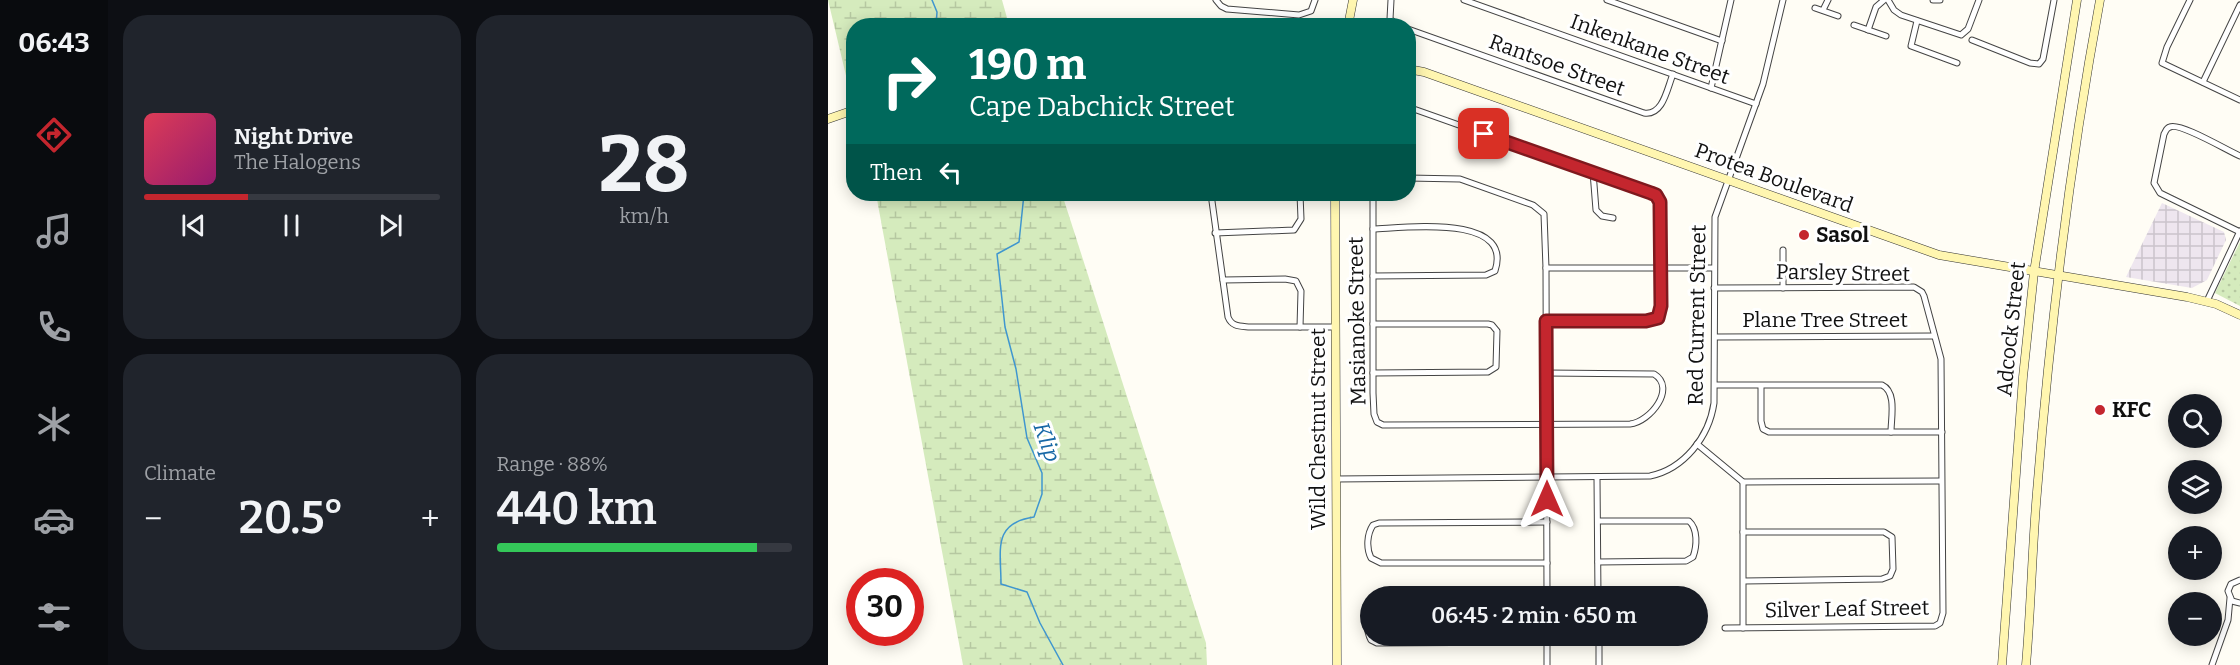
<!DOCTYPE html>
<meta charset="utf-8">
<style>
:root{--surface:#171b24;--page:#20242c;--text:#f1f3f6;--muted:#9ea1a6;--line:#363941;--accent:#c4262e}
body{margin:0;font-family:Bitter,serif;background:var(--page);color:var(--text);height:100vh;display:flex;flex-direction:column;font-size:22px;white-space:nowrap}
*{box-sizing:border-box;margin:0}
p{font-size:20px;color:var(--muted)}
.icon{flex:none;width:33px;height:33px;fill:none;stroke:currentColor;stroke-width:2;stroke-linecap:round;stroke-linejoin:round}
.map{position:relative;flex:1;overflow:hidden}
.panel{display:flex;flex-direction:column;gap:15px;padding:15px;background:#0d0f14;width:720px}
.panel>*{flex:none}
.guide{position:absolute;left:18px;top:18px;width:570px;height:183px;border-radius:24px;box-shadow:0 3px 15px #0003;background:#00695c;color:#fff;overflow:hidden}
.tools{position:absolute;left:1340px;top:394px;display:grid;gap:12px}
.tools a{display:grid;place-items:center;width:54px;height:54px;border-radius:50%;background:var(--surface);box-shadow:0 3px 15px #0003;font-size:30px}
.speed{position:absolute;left:18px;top:568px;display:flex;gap:12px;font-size:30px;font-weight:700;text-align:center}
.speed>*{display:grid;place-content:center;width:78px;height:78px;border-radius:50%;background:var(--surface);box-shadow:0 3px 15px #0003;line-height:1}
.speed .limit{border:9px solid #d22;background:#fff;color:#111}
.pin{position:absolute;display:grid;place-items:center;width:51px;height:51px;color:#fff;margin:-26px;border-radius:12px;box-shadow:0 3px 9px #0006}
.me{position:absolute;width:66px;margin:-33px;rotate:0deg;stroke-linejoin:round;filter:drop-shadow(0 0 4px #0008)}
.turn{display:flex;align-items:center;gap:21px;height:126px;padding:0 24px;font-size:27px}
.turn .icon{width:78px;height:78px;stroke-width:2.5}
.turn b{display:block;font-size:42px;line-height:51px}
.then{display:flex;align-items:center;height:57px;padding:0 24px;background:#0003;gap:12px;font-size:22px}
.big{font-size:45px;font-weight:600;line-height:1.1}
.panel .card{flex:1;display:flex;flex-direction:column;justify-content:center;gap:9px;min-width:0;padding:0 21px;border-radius:24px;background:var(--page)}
.panel .dial{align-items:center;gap:0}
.dial b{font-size:78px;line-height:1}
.song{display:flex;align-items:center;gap:18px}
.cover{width:72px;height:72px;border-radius:9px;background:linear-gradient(135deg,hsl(350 70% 55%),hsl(320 70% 35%))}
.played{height:6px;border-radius:3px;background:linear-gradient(90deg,var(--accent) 35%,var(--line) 35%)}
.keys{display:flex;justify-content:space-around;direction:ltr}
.heat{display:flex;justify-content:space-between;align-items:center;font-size:33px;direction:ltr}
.charge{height:9px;border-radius:4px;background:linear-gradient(90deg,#34c759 88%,var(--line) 0)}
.panel .tiles{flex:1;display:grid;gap:15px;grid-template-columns:repeat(2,1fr)}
.trip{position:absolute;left:532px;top:586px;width:348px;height:60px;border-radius:30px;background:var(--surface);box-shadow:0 3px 15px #0003;font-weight:600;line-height:60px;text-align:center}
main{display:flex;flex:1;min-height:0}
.tab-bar{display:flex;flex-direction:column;width:108px;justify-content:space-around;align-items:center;background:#090b0e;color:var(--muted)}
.tab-bar .icon{width:42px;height:42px}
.tab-bar .selected{color:var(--accent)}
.tab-bar b{font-size:27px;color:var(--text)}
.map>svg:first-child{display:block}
.industrial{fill:url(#industrial-grid)}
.wetland{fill:url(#wetland-marsh)}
.park{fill:url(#park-dots)}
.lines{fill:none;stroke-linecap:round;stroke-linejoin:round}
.stream{stroke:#3f96cf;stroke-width:1.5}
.street-casing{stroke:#444;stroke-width:7}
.secondary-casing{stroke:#333;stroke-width:9}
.street{stroke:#fff;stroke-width:5}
.secondary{stroke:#fff6b0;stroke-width:8}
.route-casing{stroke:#7f191e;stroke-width:15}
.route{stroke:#c4262e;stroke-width:10}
.poi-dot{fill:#c4262e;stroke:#fff;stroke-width:2}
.labels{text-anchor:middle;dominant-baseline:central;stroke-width:6;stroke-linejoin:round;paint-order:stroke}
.street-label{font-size:21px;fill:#111;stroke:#fff}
.poi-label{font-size:21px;font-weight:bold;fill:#111;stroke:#fff;text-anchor:start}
.water-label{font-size:22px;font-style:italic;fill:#1768a6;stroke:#fff}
</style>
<main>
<nav class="tab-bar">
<b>06:43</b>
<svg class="icon selected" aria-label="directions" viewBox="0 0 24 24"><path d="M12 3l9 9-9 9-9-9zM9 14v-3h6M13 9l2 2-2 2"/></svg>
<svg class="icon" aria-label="music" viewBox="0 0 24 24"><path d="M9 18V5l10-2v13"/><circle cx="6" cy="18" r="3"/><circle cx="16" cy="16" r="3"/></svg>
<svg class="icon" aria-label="phone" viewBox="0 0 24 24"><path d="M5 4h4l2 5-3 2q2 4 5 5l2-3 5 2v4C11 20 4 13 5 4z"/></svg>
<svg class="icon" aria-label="climate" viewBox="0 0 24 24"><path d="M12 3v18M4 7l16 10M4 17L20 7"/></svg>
<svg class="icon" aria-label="car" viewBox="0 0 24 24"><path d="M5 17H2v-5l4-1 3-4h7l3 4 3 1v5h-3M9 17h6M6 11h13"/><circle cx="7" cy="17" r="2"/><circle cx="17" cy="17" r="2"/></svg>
<svg class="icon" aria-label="filters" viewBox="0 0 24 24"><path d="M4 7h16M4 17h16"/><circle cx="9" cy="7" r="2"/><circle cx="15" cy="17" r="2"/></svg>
</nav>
<section class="panel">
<div class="tiles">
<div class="card">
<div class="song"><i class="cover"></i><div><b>Night Drive</b><p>The Halogens</p></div></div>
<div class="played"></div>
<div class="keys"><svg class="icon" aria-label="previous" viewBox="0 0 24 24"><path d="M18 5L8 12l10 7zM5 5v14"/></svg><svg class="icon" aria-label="pause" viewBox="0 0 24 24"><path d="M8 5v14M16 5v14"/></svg><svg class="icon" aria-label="next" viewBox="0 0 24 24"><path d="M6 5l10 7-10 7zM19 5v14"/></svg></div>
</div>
<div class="card dial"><b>28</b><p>km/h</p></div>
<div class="card"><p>Climate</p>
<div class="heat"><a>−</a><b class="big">20.5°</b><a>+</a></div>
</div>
<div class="card"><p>Range · 88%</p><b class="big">440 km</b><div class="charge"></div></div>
</div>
</section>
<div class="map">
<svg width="1412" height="665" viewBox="0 0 1412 665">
<defs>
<pattern id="industrial-grid" width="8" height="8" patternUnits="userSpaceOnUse" patternTransform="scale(1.5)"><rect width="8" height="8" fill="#eee6ef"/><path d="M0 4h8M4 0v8" fill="none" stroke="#cbc4cc"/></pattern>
<pattern id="wetland-marsh" width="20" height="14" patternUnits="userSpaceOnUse" patternTransform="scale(1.5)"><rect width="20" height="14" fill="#d5ebbd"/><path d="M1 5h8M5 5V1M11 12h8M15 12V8" fill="none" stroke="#b6c8a1"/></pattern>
<pattern id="park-dots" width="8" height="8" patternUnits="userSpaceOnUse" patternTransform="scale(1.5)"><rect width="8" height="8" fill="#d5ebbd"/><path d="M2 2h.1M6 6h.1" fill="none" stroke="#b6c8a1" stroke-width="1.8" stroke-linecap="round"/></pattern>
</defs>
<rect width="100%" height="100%" fill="#fffdf5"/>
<path class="industrial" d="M 1334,203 L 1396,232 L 1398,240 L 1379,280 L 1364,288 L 1298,277 Z"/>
<g class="wetland">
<path d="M 0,0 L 174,0 L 181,25 L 26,26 L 25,105 Z"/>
<path d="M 48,194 L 234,194 L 378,643 L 379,665 L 135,665 Z"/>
</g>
<path class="park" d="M 1412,242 L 1412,306 L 1387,293 Z"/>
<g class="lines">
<g class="stream">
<path d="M 104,0 L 109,12 L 108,26"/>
<path d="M 196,194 L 191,242 L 169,254 L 177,327 L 188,369 L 199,438 L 214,473 L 214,494 L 206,517 C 164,523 173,550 173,584 L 199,592 L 212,623 L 235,665"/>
</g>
<g class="street-casing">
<g id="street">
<path d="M 388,0 L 393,6 L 399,9 L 471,15 L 483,11 L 487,0"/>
<path d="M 563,0 L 562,19 L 570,26"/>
<path d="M 636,0 L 928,104"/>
<path d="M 779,0 L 894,41"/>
<path d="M 1060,0 L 1066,10 L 1073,15 L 1133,35 L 1140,29 L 1151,0"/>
<path d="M 1105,0 L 1112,0"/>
<path d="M 1362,0 L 1339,47 L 1334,63 L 1412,100"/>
<path d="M 987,8 L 1010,16"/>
<path d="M 995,10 L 1000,0"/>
<path d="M 1089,21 L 1083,46 L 1129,63"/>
<path d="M 1026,25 L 1058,36"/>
<path d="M 580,29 L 816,113 C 835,116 839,89 845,74"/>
<path d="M 1040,30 L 1048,7 L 1056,0"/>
<path d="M 1144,40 L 1202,63 L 1211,64 L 1215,59 L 1226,0"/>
<path d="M 1375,82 L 1412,5"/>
<path d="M 883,88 L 903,0"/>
<path d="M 580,107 L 823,193 L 830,198 L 832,206 L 833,306 L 830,318 L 818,321 L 718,321"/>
<path d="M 765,172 L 768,210 L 774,216 L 785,218"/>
<path d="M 580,178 L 632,179 L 705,205 L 716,214 L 718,268 L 719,597"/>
<path d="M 383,194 L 400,317 C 404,327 412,326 422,327 L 508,327"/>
<path d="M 545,194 L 545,393 L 546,414 L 549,422 L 555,425 L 802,424 C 822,422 849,388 826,374 L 718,373"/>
<path d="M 545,229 C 576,228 686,213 667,271 L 658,275 L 545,276"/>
<path d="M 1412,232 L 1332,193 L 1326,183 L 1336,134 C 1338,131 1338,128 1342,127 C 1352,122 1400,151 1412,156"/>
<path d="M 387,233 L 466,230 L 473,219 L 472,194"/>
<path d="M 718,268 L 886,268"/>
<path d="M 395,280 L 457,279 L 468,281 L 473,291 L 472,327"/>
<path d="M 886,288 L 1086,287 L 1094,292 L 1096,296 L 1113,359 L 1115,613 L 1112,623 L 1107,626 L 897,628"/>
<path d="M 955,288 L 955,250"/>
<path d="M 1379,301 L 1412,231"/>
<path d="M 887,337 L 1106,336"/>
<path d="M 545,373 L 660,372 L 668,367 L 669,331 L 664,325 L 660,324 L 545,324"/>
<path d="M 887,385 L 1054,385 C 1069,392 1063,418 1063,432"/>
<path d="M 933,386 L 933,421 L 935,429 L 941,432 L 1114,432"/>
<path d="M 869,444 L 915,482 L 1113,481"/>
<path d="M 769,478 L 770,597"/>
<path d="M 508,479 L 822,476 C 856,469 881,437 886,403 L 887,217 L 935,84 L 955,0"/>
<path d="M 915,532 L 1056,532 L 1064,537 L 1065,569 L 1062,576 L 1054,579 L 916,581"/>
<path d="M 770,562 L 858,561 L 865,557 C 869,546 870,529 861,521 L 770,521"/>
<path d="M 719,563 L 553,563 L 543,558 C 538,548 539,534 545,525 L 551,523 L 719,522"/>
<path d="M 1412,580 L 1403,584 L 1400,591 L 1404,601 L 1412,603"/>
<path d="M 543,607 C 538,616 538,631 543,640 L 549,643 L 719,642"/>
<path d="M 915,628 L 915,482"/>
<path d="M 719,636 L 719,665"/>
<path d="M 771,636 L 771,665"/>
<path d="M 771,642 L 858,641 L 865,636"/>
<path d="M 1384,665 L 1400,620 L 1402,598"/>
</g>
</g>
<g class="secondary-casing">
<g id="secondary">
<path d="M 520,26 L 525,0"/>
<path d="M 580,69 L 596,72 L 1111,255 L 1359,297 L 1388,304 L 1412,315"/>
<path d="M 0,119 L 26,110"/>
<path d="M 507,194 L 509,665"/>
<path d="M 1174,665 L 1195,377 L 1206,272 L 1249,0"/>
<path d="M 1198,665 C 1203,608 1204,550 1209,492 C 1222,328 1242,162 1272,0"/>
</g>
</g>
<use href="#street" class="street"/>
<use href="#secondary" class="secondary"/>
</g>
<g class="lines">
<g class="route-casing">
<path id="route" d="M 656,134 L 823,193 L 828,195 L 832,202 L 833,306 L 830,318 L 818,321 L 718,321 L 719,499"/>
</g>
<use href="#route" class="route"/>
</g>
<g class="poi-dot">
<circle cx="976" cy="235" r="6"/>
<circle cx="1272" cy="410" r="6"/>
</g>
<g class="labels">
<g class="street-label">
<text transform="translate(822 49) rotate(20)">Inkenkane Street</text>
<text transform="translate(729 65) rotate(20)">Rantsoe Street</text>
<text transform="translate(946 178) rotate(20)">Protea Boulevard</text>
<text transform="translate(1015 273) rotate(1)">Parsley Street</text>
<text transform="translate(869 315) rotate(-89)">Red Current Street</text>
<text x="997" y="320">Plane Tree Street</text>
<text transform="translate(529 321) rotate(-91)">Masianoke Street</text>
<text transform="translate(1183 329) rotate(-84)">Adcock Street</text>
<text transform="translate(490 429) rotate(-90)">Wild Chestnut Street</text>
<text transform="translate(1019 609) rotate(-1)">Silver Leaf Street</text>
</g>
<g class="poi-label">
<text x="988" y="235">Sasol</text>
<text x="1284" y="410">KFC</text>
</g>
<g class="water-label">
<text transform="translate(219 442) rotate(71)">Klip</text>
</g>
</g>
</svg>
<div class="tools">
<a><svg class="icon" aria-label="search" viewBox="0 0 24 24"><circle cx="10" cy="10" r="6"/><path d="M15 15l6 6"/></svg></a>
<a><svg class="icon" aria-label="layers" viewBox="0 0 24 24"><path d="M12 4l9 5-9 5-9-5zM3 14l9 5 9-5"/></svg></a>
<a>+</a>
<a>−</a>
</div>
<div class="speed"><div class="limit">30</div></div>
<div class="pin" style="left:656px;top:134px;background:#d93025"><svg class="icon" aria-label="arrive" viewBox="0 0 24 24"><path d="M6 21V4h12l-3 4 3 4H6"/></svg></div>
<svg class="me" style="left:719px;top:499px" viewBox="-20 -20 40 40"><path d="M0-17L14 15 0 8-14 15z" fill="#c4262e" stroke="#fff" stroke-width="4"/></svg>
<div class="trip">06:45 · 2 min · 650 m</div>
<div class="guide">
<div class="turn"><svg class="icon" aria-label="right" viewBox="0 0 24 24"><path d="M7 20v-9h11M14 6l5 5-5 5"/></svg><div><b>190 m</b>Cape Dabchick Street</div></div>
<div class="then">Then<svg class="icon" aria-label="left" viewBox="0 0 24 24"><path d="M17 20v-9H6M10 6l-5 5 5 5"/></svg></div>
</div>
</div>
</main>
